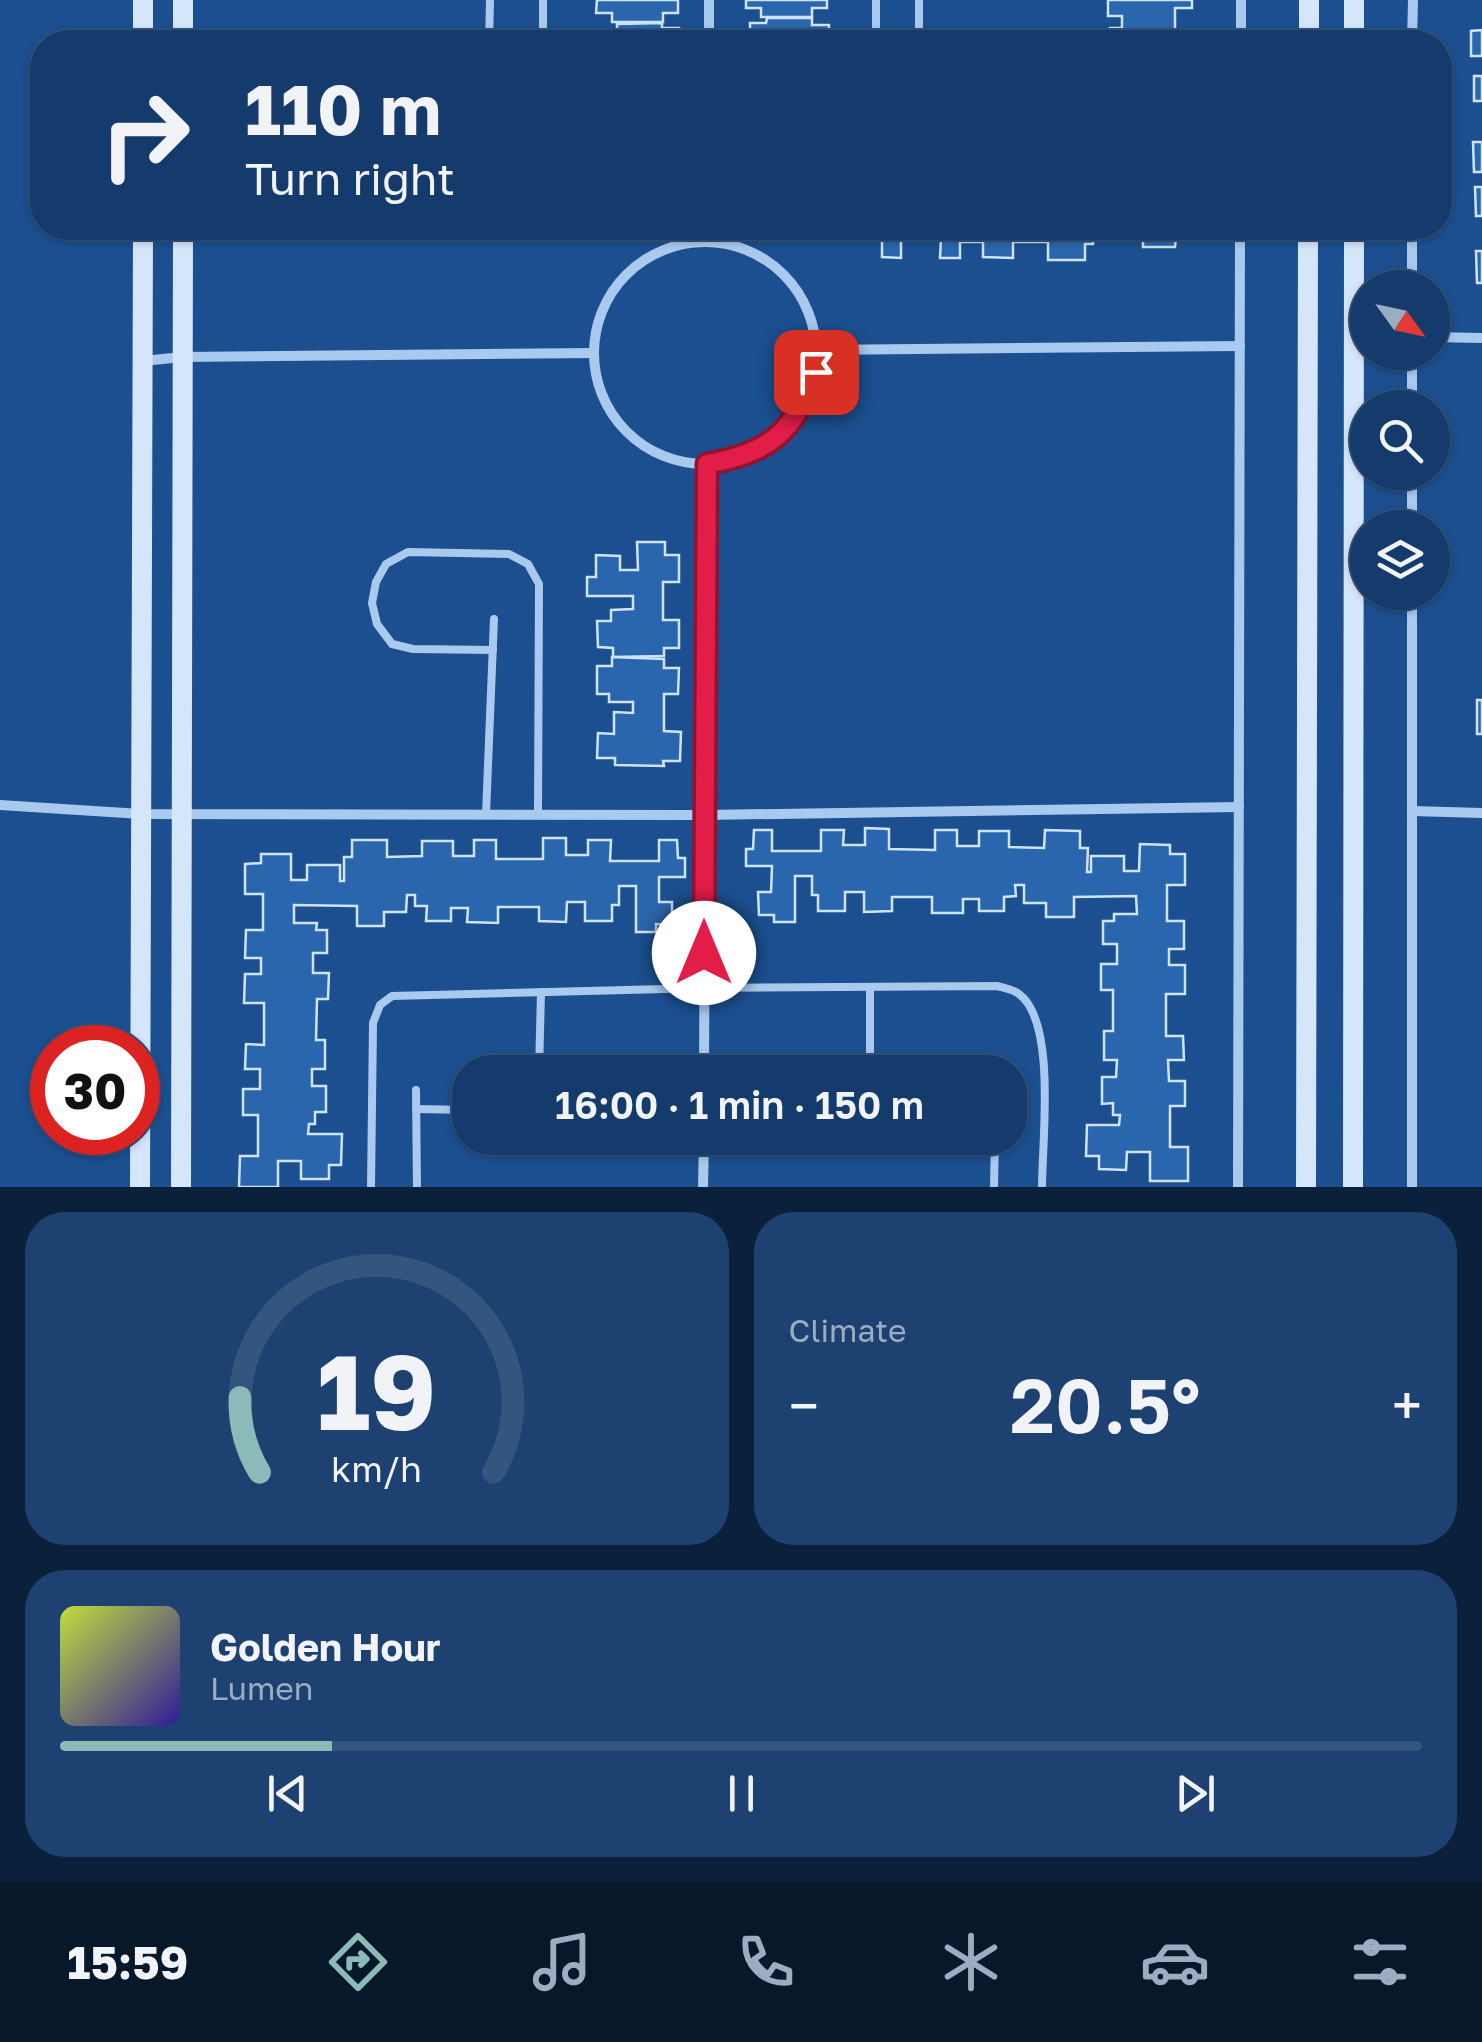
<!DOCTYPE html>
<meta charset="utf-8">
<style>
:root{--surface:#143b6b;--page:#1d4271;--text:#f1f3f6;--muted:#9dadc1;--line:#33557e;--accent:#8bbbb9}
body{margin:0;font-family:"Golos Text",sans-serif;background:var(--page);color:var(--text);height:100vh;display:flex;flex-direction:column;font-size:38px;white-space:nowrap}
*{box-sizing:border-box;margin:0}
p{font-size:32px;color:var(--muted)}
.icon{flex:none;width:55px;height:55px;fill:none;stroke:currentColor;stroke-width:2;stroke-linecap:round;stroke-linejoin:round}
.map{position:relative;height:1187px;overflow:hidden}
.panel{display:flex;flex-direction:column;gap:25px;padding:25px;background:#0b203b;flex:1}
.panel>*{flex:none}
.top-card{position:absolute;left:30px;top:30px;width:1422px;height:210px;border-radius:40px;box-shadow:0 2px 8px #0004,0 0 0 2px var(--line);background:#143b6b;color:var(--text);overflow:hidden}
.needle{width:65px;rotate:123deg}
.controls{position:absolute;left:1350px;top:270px;display:grid;gap:20px}
.controls a{display:grid;place-items:center;width:100px;height:100px;border-radius:50%;background:var(--surface);box-shadow:0 2px 8px #0004,0 0 0 2px var(--line);font-size:50px}
.speed{position:absolute;left:30px;top:1025px;display:flex;gap:20px;font-size:50px;font-weight:700;text-align:center}
.speed>*{display:grid;place-content:center;width:130px;height:130px;border-radius:50%;background:var(--surface);box-shadow:0 2px 8px #0004,0 0 0 2px var(--line);line-height:1}
.speed .limit{border:15px solid #d22;background:#fff;color:#111}
.pin{position:absolute;display:grid;place-items:center;width:85px;height:85px;color:#fff;margin:-42px;border-radius:20px;box-shadow:0 5px 15px #0006}
.me{position:absolute;width:110px;margin:-55px;rotate:0deg;stroke-linejoin:round;filter:drop-shadow(0 0 8px #0008)}
.turn{display:flex;align-items:center;gap:35px;height:210px;padding:0 50px;font-size:45px}
.turn .icon{width:130px;height:130px;stroke-width:2.5}
.turn b{display:block;font-size:70px;line-height:85px}
.big{font-size:75px;font-weight:600;line-height:1.1}
.panel .tile{flex:1;display:flex;flex-direction:column;justify-content:center;gap:15px;min-width:0;padding:0 35px;border-radius:40px;background:var(--page)}
.panel .dial{align-items:center;gap:0}
.dial svg{height:260px;overflow:visible;fill:none;stroke:var(--line);stroke-width:7;stroke-linecap:round;text-anchor:middle}
.dial text{fill:var(--text);stroke:none}
.song{display:flex;align-items:center;gap:30px}
.cover{width:120px;height:120px;border-radius:15px;background:linear-gradient(135deg,hsl(70 70% 55%),hsl(250 70% 35%))}
.played{height:10px;border-radius:5px;background:linear-gradient(90deg,var(--accent) 20%,var(--line) 20%)}
.keys{display:flex;justify-content:space-around;direction:ltr}
.heat{display:flex;justify-content:space-between;align-items:center;font-size:55px;direction:ltr}
.panel .tiles{flex:1;display:grid;gap:25px;grid-template-columns:1fr 1fr}
.tile:last-child{grid-column:span 2}
.trip{position:absolute;left:452px;top:1055px;width:575px;height:100px;border-radius:40px;background:var(--surface);box-shadow:0 2px 8px #0004,0 0 0 2px var(--line);font-weight:600;line-height:100px;text-align:center}
.tab-bar{display:flex;height:160px;justify-content:space-around;align-items:center;background:#08182b;color:var(--muted)}
.tab-bar .icon{width:70px;height:70px}
.tab-bar .current{color:var(--accent)}
.tab-bar b{font-size:45px;color:var(--text)}
.map>svg:first-child{display:block}
.building{fill:#2a66ad;stroke:#cfe3fa;stroke-width:2.5}
.lines{fill:none;stroke-linecap:round;stroke-linejoin:round}
.lane{stroke:#a9c9ee;stroke-width:8}
.street{stroke:#a9c9ee;stroke-width:10}
.secondary{stroke:#d6e6fa;stroke-width:20}
.route-casing{stroke:#92132f;stroke-width:25}
.route{stroke:#e11d48;stroke-width:18}
</style>
<div class="map">
<svg width="1482" height="1187" viewBox="0 0 1482 1187">
<rect width="100%" height="100%" fill="#1b4f8f"/>
<g class="building">
<path d="M 597,0 L 678,0 L 678,13 L 663,13 L 663,22 L 612,22 L 612,13 L 596,13 Z"/>
<path d="M 746,0 L 827,0 L 827,8 L 812,8 L 812,17 L 761,17 L 761,8 L 746,8 Z"/>
<path d="M 1108,0 L 1192,0 L 1192,8 L 1175,8 L 1175,32 L 1190,32 L 1190,42 L 1109,42 L 1110,28 L 1122,28 L 1122,16 L 1108,16 Z"/>
<path d="M 767,18 L 812,18 L 812,25 L 829,25 L 829,42 L 750,42 L 750,23 L 766,23 Z"/>
<path d="M 662,23 L 662,28 L 679,28 L 679,42 L 600,42 L 599,31 L 617,31 L 617,24 Z"/>
<path d="M 1482,30 L 1482,56 L 1471,56 L 1471,31 Z"/>
<rect x="1474" y="76" width="8" height="25"/>
<path d="M 1473,142 L 1482,142 L 1482,172 L 1474,172 Z"/>
<path d="M 1475,187 L 1482,187 L 1482,216 L 1476,216 Z"/>
<path d="M 872,228 L 1093,228 L 1093,244 L 1085,244 L 1085,260 L 1048,260 L 1048,242 L 1013,242 L 1013,258 L 983,257 L 983,242 L 960,242 L 960,258 L 940,258 L 941,238 L 901,237 L 901,258 L 882,257 L 882,238 L 872,238 Z"/>
<rect x="1094" y="228" width="36" height="7"/>
<path d="M 1143,228 L 1191,228 L 1191,238 L 1176,237 L 1175,247 L 1143,247 Z"/>
<path d="M 1476,251 L 1482,251 L 1482,283 L 1477,283 Z"/>
<path d="M 637,542 L 665,542 L 665,555 L 679,555 L 679,582 L 663,582 L 663,620 L 679,620 L 679,648 L 664,648 L 664,656 L 613,657 L 613,648 L 598,647 L 597,621 L 611,621 L 611,610 L 633,609 L 633,596 L 587,596 L 587,577 L 596,577 L 596,555 L 620,556 L 620,570 L 638,570 Z"/>
<path d="M 612,657 L 664,659 L 664,668 L 679,668 L 678,694 L 664,694 L 664,731 L 681,732 L 680,761 L 663,761 L 664,766 L 615,765 L 615,758 L 597,758 L 598,733 L 614,734 L 614,712 L 633,713 L 633,702 L 609,702 L 609,694 L 597,694 L 597,666 L 612,666 Z"/>
<rect x="1477" y="700" width="5" height="34"/>
<path d="M 865,828 L 889,829 L 889,849 L 935,850 L 935,830 L 957,830 L 957,846 L 979,846 L 979,831 L 1009,831 L 1009,847 L 1044,848 L 1045,830 L 1080,831 L 1080,848 L 1088,848 L 1087,872 L 1091,872 L 1091,856 L 1124,856 L 1124,871 L 1139,871 L 1140,844 L 1170,845 L 1170,854 L 1185,854 L 1185,885 L 1167,885 L 1167,921 L 1184,921 L 1184,949 L 1169,949 L 1169,965 L 1185,965 L 1185,994 L 1166,994 L 1166,1036 L 1183,1036 L 1184,1060 L 1168,1060 L 1169,1081 L 1185,1081 L 1185,1106 L 1170,1106 L 1170,1147 L 1188,1147 L 1188,1181 L 1150,1181 L 1150,1152 L 1127,1152 L 1126,1170 L 1099,1169 L 1099,1156 L 1086,1156 L 1087,1125 L 1119,1125 L 1120,1115 L 1113,1115 L 1113,1103 L 1102,1104 L 1102,1077 L 1116,1077 L 1117,1060 L 1104,1060 L 1104,1031 L 1113,1031 L 1113,990 L 1101,990 L 1101,964 L 1117,964 L 1117,944 L 1103,944 L 1103,921 L 1114,921 L 1114,914 L 1137,914 L 1136,896 L 1074,897 L 1074,917 L 1046,917 L 1046,903 L 1024,903 L 1024,885 L 1015,885 L 1016,896 L 1004,897 L 1004,911 L 979,911 L 979,899 L 963,899 L 963,913 L 932,913 L 932,897 L 892,897 L 892,911 L 864,912 L 864,892 L 845,892 L 845,911 L 818,911 L 818,895 L 812,895 L 812,876 L 795,876 L 795,922 L 774,922 L 774,915 L 759,915 L 758,892 L 771,892 L 772,866 L 746,866 L 746,849 L 753,849 L 754,830 L 772,830 L 772,851 L 821,851 L 821,830 L 844,830 L 843,845 L 865,845 Z"/>
<path d="M 543,838 L 566,838 L 566,855 L 588,855 L 588,840 L 611,840 L 610,861 L 659,861 L 659,840 L 677,840 L 678,858 L 685,858 L 685,877 L 659,877 L 659,902 L 672,902 L 672,925 L 656,924 L 656,932 L 636,932 L 636,886 L 619,886 L 619,905 L 612,905 L 612,921 L 585,921 L 585,902 L 567,902 L 566,922 L 539,921 L 539,907 L 498,907 L 498,923 L 467,922 L 468,908 L 451,908 L 451,921 L 426,921 L 427,906 L 415,906 L 415,895 L 407,895 L 406,912 L 384,912 L 384,926 L 357,926 L 357,906 L 294,905 L 294,923 L 317,923 L 316,930 L 327,930 L 327,953 L 313,953 L 313,973 L 329,973 L 328,999 L 317,999 L 316,1040 L 325,1040 L 325,1069 L 312,1069 L 312,1086 L 326,1086 L 326,1112 L 315,1112 L 315,1124 L 309,1124 L 308,1134 L 342,1134 L 341,1165 L 329,1165 L 329,1179 L 301,1179 L 301,1161 L 278,1161 L 278,1187 L 239,1187 L 240,1156 L 258,1156 L 258,1115 L 243,1115 L 243,1089 L 260,1089 L 260,1069 L 245,1069 L 246,1044 L 264,1045 L 264,1003 L 244,1003 L 245,974 L 261,974 L 261,958 L 245,958 L 246,930 L 263,930 L 263,894 L 245,894 L 245,864 L 261,863 L 261,854 L 291,854 L 291,880 L 307,880 L 307,865 L 340,865 L 340,881 L 344,881 L 344,857 L 352,857 L 352,840 L 387,840 L 387,857 L 422,856 L 422,841 L 453,841 L 453,856 L 474,856 L 474,840 L 496,840 L 496,859 L 543,859 Z"/>
</g>
<g class="lines">
<g class="lane">
<path d="M 876,0 L 876,42"/>
<path d="M 489,42 L 490,0"/>
<path d="M 543,42 L 543,0"/>
<path d="M 919,42 L 919,0"/>
<path d="M 493,650 L 413,649 L 392,644 L 377,624 L 372,603 L 376,582 L 386,564 L 408,552 L 509,554 L 528,564 L 539,584 L 538,814"/>
<path d="M 486,814 L 494,619"/>
<path d="M 539,1072 L 541,992"/>
<path d="M 870,1072 L 870,987"/>
<path d="M 416,1090 L 417,1187"/>
<path d="M 416,1109 L 470,1110"/>
<path d="M 371,1187 L 373,1023 L 380,1005 L 392,996 L 704,988 L 997,986 C 1005,988 1013,989 1019,994 C 1057,1022 1042,1142 1042,1187"/>
<path d="M 994,1187 L 995,1138"/>
</g>
<g class="street">
<path d="M 709,42 L 709,0"/>
<path d="M 1241,42 L 1241,0"/>
<path d="M 1412,42 L 1413,0"/>
<circle cx="705" cy="353" r="111"/>
<path d="M 1412,288 L 1412,228"/>
<path d="M 1432,337 L 1482,338"/>
<path d="M 815,350 L 1240,346"/>
<path d="M 1412,352 L 1412,408"/>
<path d="M 143,361 L 182,357 L 594,353"/>
<path d="M 1412,472 L 1412,528"/>
<path d="M 1412,592 L 1412,1187"/>
<path d="M 0,805 L 141,814 L 705,815 L 1239,807"/>
<path d="M 1412,811 L 1482,813"/>
<path d="M 704,1072 L 707,464"/>
<path d="M 703,1187 L 704,1138"/>
<path d="M 1238,1187 L 1240,228"/>
</g>
<g class="secondary">
<path d="M 143,42 L 143,0"/>
<path d="M 183,42 L 183,0"/>
<path d="M 1309,42 L 1309,0"/>
<path d="M 1354,42 L 1354,0"/>
<path d="M 140,1187 L 143,228"/>
<path d="M 181,1187 L 183,228"/>
<path d="M 1306,1187 L 1308,228"/>
<path d="M 1353,1187 L 1354,228"/>
</g>
</g>
<g class="lines">
<g class="route-casing">
<path id="route" d="M 704,953 L 707,464 C 771,452 793,433 816,372"/>
</g>
<use href="#route" class="route"/>
</g>
</svg>
<div class="controls">
<a><svg class="needle" viewBox="-14 -14 28 28"><path d="M0-13l5 13h-10z" fill="#e53935"/><path d="M0 13l5-13h-10z" fill="#9dadc1"/></svg></a>
<a><svg class="icon" aria-label="search" viewBox="0 0 24 24"><circle cx="10" cy="10" r="6"/><path d="M15 15l6 6"/></svg></a>
<a><svg class="icon" aria-label="layers" viewBox="0 0 24 24"><path d="M12 4l9 5-9 5-9-5zM3 14l9 5 9-5"/></svg></a>
</div>
<div class="speed"><div class="limit">30</div></div>
<div class="pin" style="left:816px;top:372px;background:#d93025"><svg class="icon" aria-label="arrive" viewBox="0 0 24 24"><path d="M6 21V4h12l-3 4 3 4H6"/></svg></div>
<svg class="me" style="left:704px;top:953px" viewBox="-20 -20 40 40"><circle r="19" fill="#fff"/><path d="M0-13L10 11 0 6-10 11z" fill="#e11d48"/></svg>
<div class="trip">16:00 · 1 min · 150 m</div>
<div class="top-card">
<div class="turn"><svg class="icon" aria-label="right" viewBox="0 0 24 24"><path d="M7 20v-9h11M14 6l5 5-5 5"/></svg><div><b>110 m</b>Turn right</div></div>
</div>
</div>
<section class="panel">
<div class="tiles">
<div class="tile dial"><svg viewBox="0 0 100 80">
<path d="M14 69A42 42 0 1 1 86 69"/>
<path d="M14 69A42 42 0 0 1 8 46" stroke="#8bbbb9"/>
<text x="50" y="56" font-size="32" font-weight="700">19</text>
<text x="50" y="72" font-size="11">km/h</text>
</svg></div>
<div class="tile"><p>Climate</p>
<div class="heat"><a>−</a><b class="big">20.5°</b><a>+</a></div>
</div>
<div class="tile">
<div class="song"><i class="cover"></i><div><b>Golden Hour</b><p>Lumen</p></div></div>
<div class="played"></div>
<div class="keys"><svg class="icon" aria-label="previous" viewBox="0 0 24 24"><path d="M18 5L8 12l10 7zM5 5v14"/></svg><svg class="icon" aria-label="pause" viewBox="0 0 24 24"><path d="M8 5v14M16 5v14"/></svg><svg class="icon" aria-label="next" viewBox="0 0 24 24"><path d="M6 5l10 7-10 7zM19 5v14"/></svg></div>
</div>
</div>
</section>
<nav class="tab-bar">
<b>15:59</b>
<svg class="icon current" aria-label="directions" viewBox="0 0 24 24"><path d="M12 3l9 9-9 9-9-9zM9 14v-3h6M13 9l2 2-2 2"/></svg>
<svg class="icon" aria-label="music" viewBox="0 0 24 24"><path d="M9 18V5l10-2v13"/><circle cx="6" cy="18" r="3"/><circle cx="16" cy="16" r="3"/></svg>
<svg class="icon" aria-label="phone" viewBox="0 0 24 24"><path d="M5 4h4l2 5-3 2q2 4 5 5l2-3 5 2v4C11 20 4 13 5 4z"/></svg>
<svg class="icon" aria-label="climate" viewBox="0 0 24 24"><path d="M12 3v18M4 7l16 10M4 17L20 7"/></svg>
<svg class="icon" aria-label="car" viewBox="0 0 24 24"><path d="M5 17H2v-5l4-1 3-4h7l3 4 3 1v5h-3M9 17h6M6 11h13"/><circle cx="7" cy="17" r="2"/><circle cx="17" cy="17" r="2"/></svg>
<svg class="icon" aria-label="filters" viewBox="0 0 24 24"><path d="M4 7h16M4 17h16"/><circle cx="9" cy="7" r="2"/><circle cx="15" cy="17" r="2"/></svg>
</nav>
